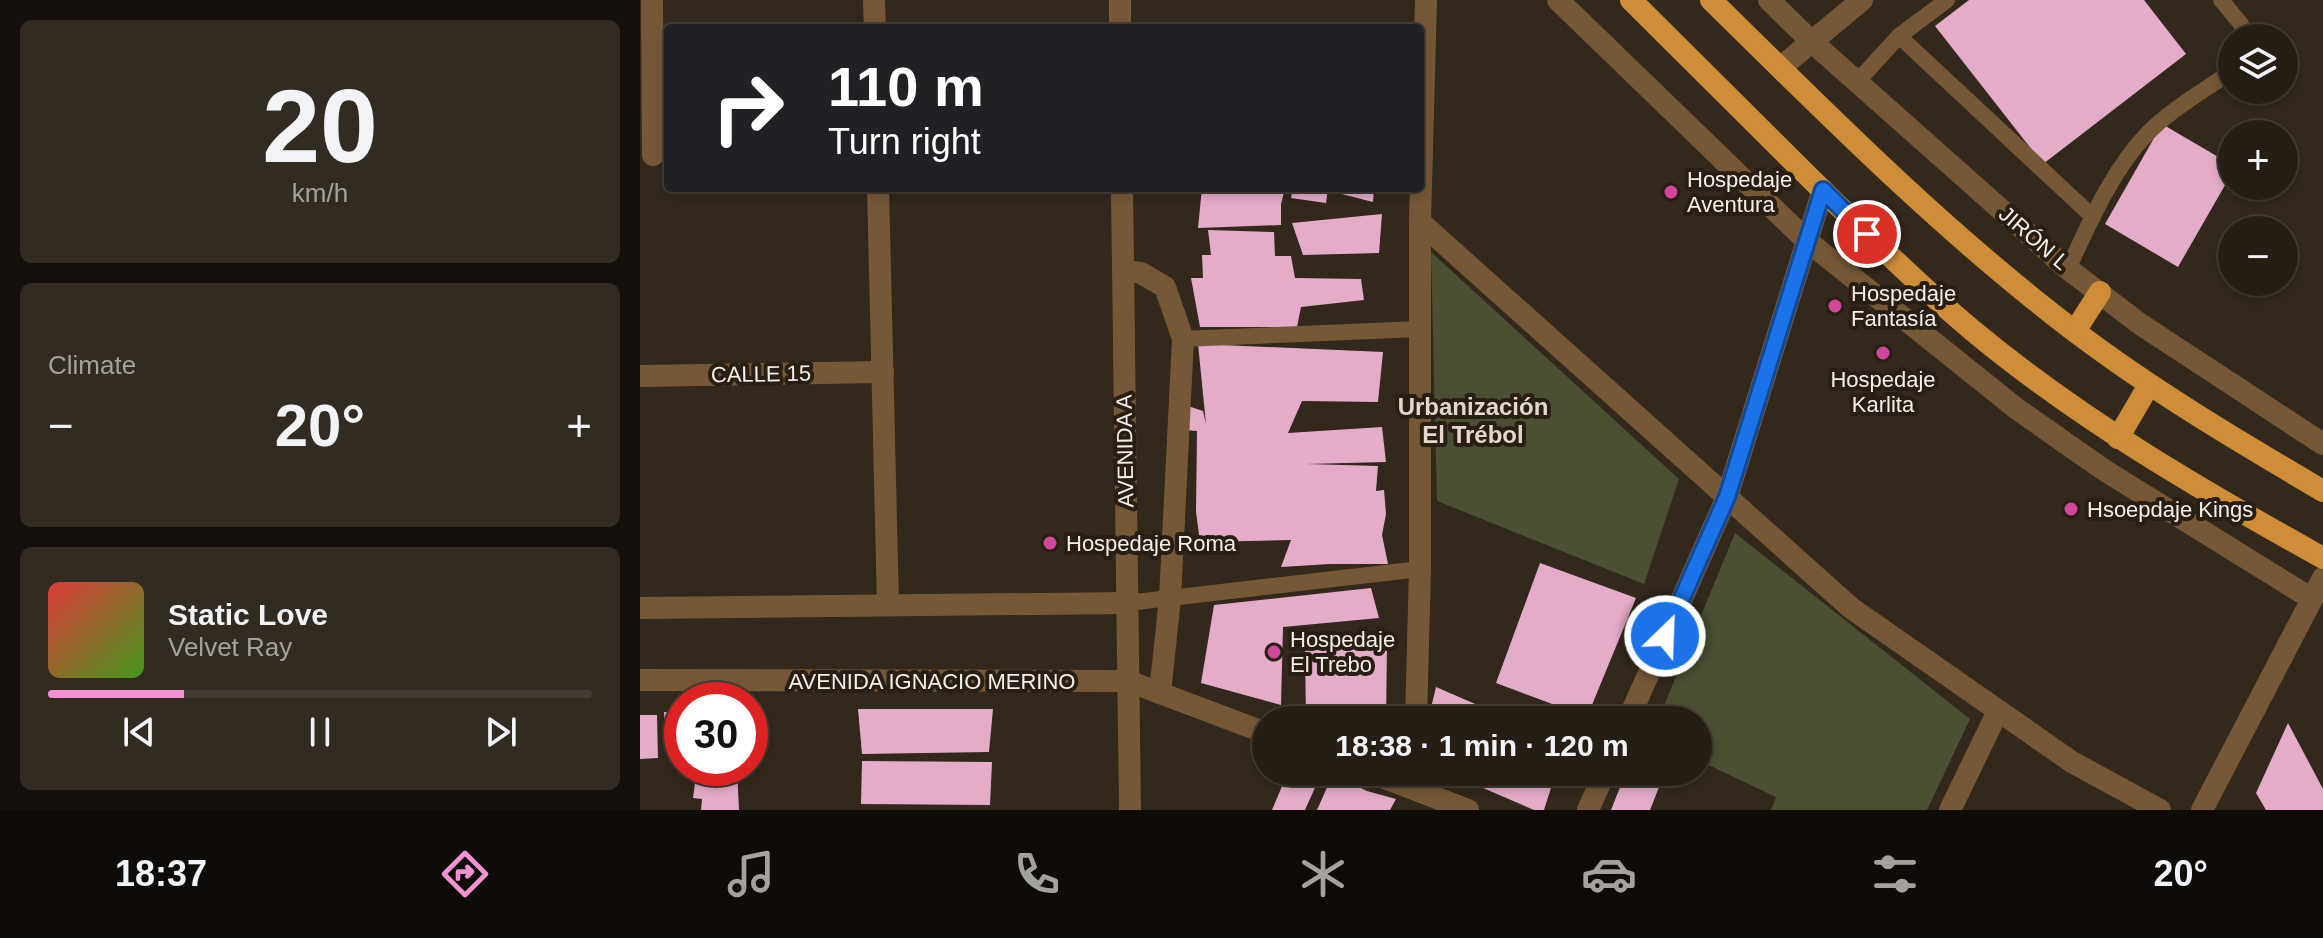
<!DOCTYPE html>
<meta charset="utf-8">
<style>
:root{--surface:#261e15;--page:#322b22;--text:#f1f3f6;--muted:#a4a2a0;--line:#423c34;--accent:#f491d4}
body{margin:0;font-family:Arial,sans-serif;background:var(--page);color:var(--text);height:100vh;display:flex;flex-direction:column;font-size:30px;white-space:nowrap}
*{box-sizing:border-box;margin:0}
p{font-size:26px;color:var(--muted)}
.icon{flex:none;width:44px;height:44px;fill:none;stroke:currentColor;stroke-width:2;stroke-linecap:round;stroke-linejoin:round}
.map{position:relative;flex:1;overflow:hidden}
.side{display:flex;flex-direction:column;gap:20px;padding:20px;background:#15100c;width:640px}
.side>*{flex:none}
.hud{position:absolute;left:24px;top:24px;width:760px;height:168px;border-radius:8px;box-shadow:0 4px 12px #0003,0 0 0 2px var(--line);background:#202124;color:#fff;overflow:hidden}
.tools{position:absolute;left:1578px;top:24px;display:grid;gap:16px}
.tools a{display:grid;place-items:center;width:80px;height:80px;border-radius:50%;background:var(--surface);box-shadow:0 4px 12px #0003,0 0 0 2px var(--line);font-size:40px}
.speed{position:absolute;left:24px;top:682px;display:flex;gap:16px;font-size:40px;font-weight:700;text-align:center}
.speed>*{display:grid;place-content:center;width:104px;height:104px;border-radius:50%;background:var(--surface);box-shadow:0 4px 12px #0003,0 0 0 2px var(--line);line-height:1}
.speed .limit{border:12px solid #d22;background:#fff;color:#111}
.pin{position:absolute;display:grid;place-items:center;width:68px;height:68px;color:#fff;margin:-34px;border:4px solid #fff;border-radius:50%;box-shadow:0 2px 8px #0007}
.me{position:absolute;width:88px;margin:-44px;rotate:24deg;stroke-linejoin:round;filter:drop-shadow(0 0 6px #0008)}
.turn{display:flex;align-items:center;gap:28px;height:168px;padding:0 32px;font-size:36px}
.turn .icon{width:104px;height:104px;stroke-width:2.5}
.turn b{display:block;font-size:56px;line-height:68px}
.big{font-size:60px;font-weight:800;line-height:1.1}
.side .widget{flex:1;display:flex;flex-direction:column;justify-content:center;gap:12px;min-width:0;padding:0 28px;border-radius:12px;background:var(--page)}
.side .dial{align-items:center;gap:0}
.dial b{font-size:104px;line-height:1}
.song{display:flex;align-items:center;gap:24px}
.cover{width:96px;height:96px;border-radius:12px;background:linear-gradient(135deg,hsl(0 70% 55%),hsl(100 70% 35%))}
.played{height:8px;border-radius:4px;background:linear-gradient(90deg,var(--accent) 25%,var(--line) 25%)}
.keys{display:flex;justify-content:space-around;direction:ltr}
.heat{display:flex;justify-content:space-between;align-items:center;font-size:44px;direction:ltr}
.trip{position:absolute;left:612px;top:706px;width:460px;height:80px;border-radius:40px;background:var(--surface);box-shadow:0 4px 12px #0003,0 0 0 2px var(--line);font-weight:800;line-height:80px;text-align:center}
.tabs{display:flex;height:128px;justify-content:space-around;align-items:center;background:#0f0c08;color:var(--muted)}
.tabs .icon{width:56px;height:56px}
.tabs .current{color:var(--accent)}
.tabs b{font-size:36px;color:var(--text)}
main{display:flex;flex:1;min-height:0}
.map>svg:first-child{display:block}
.green{fill:#4a5031}
.building{fill:#e5acca}
.lines{fill:none;stroke-linecap:round;stroke-linejoin:round}
.service{stroke:#765837;stroke-width:16}
.minor{stroke:#765837;stroke-width:22}
.tertiary{stroke:#765837;stroke-width:22}
.trunk{stroke:#cf8d38;stroke-width:22}
.route-casing{stroke:#114b97;stroke-width:20}
.route{stroke:#1a73e8;stroke-width:14}
.hotel-dot{fill:#d1479c;stroke:#281e13;stroke-width:3}
.labels{text-anchor:middle;dominant-baseline:central;stroke-width:8;stroke-linejoin:round;paint-order:stroke}
.poi-label{font-size:22px;fill:#f6efe7;stroke:#281e13;text-anchor:start}
.street-label{font-size:22px;fill:#f6efe7;stroke:#281e13}
.neighbourhood-label{font-size:24px;font-weight:bold;fill:#e5d7c8;stroke:#281e13}
</style>
<main>
<section class="side">
<div class="widget dial"><b>20</b><p>km/h</p></div>
<div class="widget"><p>Climate</p>
<div class="heat"><a>−</a><b class="big">20°</b><a>+</a></div>
</div>
<div class="widget">
<div class="song"><i class="cover"></i><div><b>Static Love</b><p>Velvet Ray</p></div></div>
<div class="played"></div>
<div class="keys"><svg class="icon" aria-label="previous" viewBox="0 0 24 24"><path d="M18 5L8 12l10 7zM5 5v14"/></svg><svg class="icon" aria-label="pause" viewBox="0 0 24 24"><path d="M8 5v14M16 5v14"/></svg><svg class="icon" aria-label="next" viewBox="0 0 24 24"><path d="M6 5l10 7-10 7zM19 5v14"/></svg></div>
</div>
</section>
<div class="map">
<svg width="1683" height="810" viewBox="0 0 1683 810">
<rect width="100%" height="100%" fill="#32281c"/>
<g class="green">
<path d="M 791,252 L 1039,479 L 1004,584 L 797,501 Z"/>
<path d="M 1095,533 L 1330,719 L 1287,810 L 1131,810 L 1136,797 L 1058,760 L 1058,720 L 1018,720 Z"/>
</g>
<g class="building">
<path d="M 1329,0 L 1504,0 L 1546,54 L 1403,164 L 1295,26 Z"/>
<path d="M 1522,124 L 1592,165 L 1592,173 L 1538,267 L 1465,224 Z"/>
<path d="M 562,188 L 645,188 L 641,204 L 641,225 L 558,228 Z"/>
<path d="M 653,188 L 688,188 L 686,203 L 651,198 Z"/>
<path d="M 695,188 L 734,188 L 733,202 L 694,192 Z"/>
<path d="M 742,214 L 739,253 L 663,255 L 652,223 Z"/>
<path d="M 568,230 L 634,232 L 635,256 L 651,256 L 655,278 L 721,279 L 724,300 L 661,307 L 657,327 L 560,327 L 551,278 L 563,278 L 562,255 L 571,255 Z"/>
<path d="M 558,344 L 743,352 L 738,402 L 662,401 L 648,433 L 742,427 L 746,462 L 667,464 L 738,466 L 736,491 L 744,490 L 746,514 L 742,535 L 748,564 L 690,564 L 641,567 L 651,540 L 560,542 L 556,512 L 557,431 L 544,430 L 545,405 L 563,411 L 566,424 Z"/>
<path d="M 900,563 L 996,598 L 947,717 L 856,683 Z"/>
<path d="M 731,588 L 739,618 L 643,627 L 641,705 L 561,683 L 574,605 Z"/>
<path d="M 747,644 L 746,720 L 666,720 L 665,651 Z"/>
<path d="M 796,687 L 872,720 L 788,720 Z"/>
<path d="M 218,709 L 353,709 L 349,752 L 222,754 Z"/>
<path d="M 24,712 L 42,712 L 42,760 L 27,756 Z"/>
<path d="M 0,715 L 17,715 L 18,758 L 0,759 Z"/>
<path d="M 1648,723 L 1683,789 L 1683,810 L 1626,810 L 1616,793 Z"/>
<path d="M 222,761 L 352,762 L 350,805 L 221,804 Z"/>
<path d="M 57,768 L 97,768 L 99,810 L 61,810 L 62,799 L 53,798 Z"/>
<path d="M 648,772 L 682,772 L 665,810 L 632,810 Z"/>
<path d="M 806,772 L 916,772 L 904,810 L 894,810 Z"/>
<path d="M 986,772 L 997,772 L 1021,782 L 1010,810 L 971,810 Z"/>
<path d="M 693,774 L 727,791 L 756,799 L 750,810 L 677,810 Z"/>
</g>
<g class="lines">
<g class="service">
<path d="M 1581,0 L 1601,24 L 1605,38"/>
<path d="M 1259,36 L 1453,217"/>
<path d="M 1217,82 L 1259,36 L 1307,0"/>
<path d="M 1428,269 C 1449,224 1472,170 1507,134 C 1531,109 1564,91 1592,71"/>
<path d="M 543,339 L 780,329"/>
<path d="M 487,603 L 780,569"/>
</g>
<g class="minor">
<path d="M 12,0 L 13,155"/>
<path d="M 234,0 L 235,28"/>
<path d="M 918,0 L 1166,240 L 1377,409 L 1464,470 L 1672,599"/>
<path d="M 1129,0 L 1171,41 L 1428,269 L 1500,324 L 1683,444"/>
<path d="M 1140,68 L 1222,0"/>
<path d="M 238,188 L 248,605"/>
<path d="M 780,222 L 1211,608 L 1432,762 L 1520,810"/>
<path d="M 483,270 L 501,273 L 525,287 L 543,339 L 530,598 L 520,693"/>
<path d="M 0,376 L 243,372"/>
<path d="M 488,681 L 626,733"/>
<path d="M 776,720 L 780,569 L 780,222 L 786,0"/>
<path d="M 988,720 L 1087,497 L 1183,190"/>
<path d="M 729,772 L 828,810"/>
<path d="M 948,810 L 965,772"/>
<path d="M 1310,810 L 1358,711"/>
</g>
<g class="tertiary">
<path d="M 480,0 L 480,28"/>
<path d="M 482,188 L 490,810"/>
<path d="M 0,608 L 487,603"/>
<path d="M 0,680 L 488,681"/>
<path d="M 1562,810 L 1683,578"/>
</g>
<g class="trunk">
<path d="M 991,0 C 1050,59 1109,117 1168,176 C 1221,228 1274,281 1332,330 C 1440,420 1561,490 1683,558"/>
<path d="M 1071,0 C 1188,115 1303,231 1433,330 C 1512,390 1598,441 1683,491"/>
<path d="M 1435,331 L 1460,292"/>
<path d="M 1478,438 L 1509,385"/>
</g>
</g>
<g class="lines">
<g class="route-casing">
<path id="route" d="M 1025,636 L 1087,497 L 1183,190 L 1227,234"/>
</g>
<use href="#route" class="route"/>
</g>
<g class="hotel-dot">
<circle cx="1031" cy="192" r="8"/>
<circle cx="1195" cy="306" r="8"/>
<circle cx="1243" cy="353" r="8"/>
<circle cx="1431" cy="509" r="8"/>
<circle cx="410" cy="543" r="8"/>
<circle cx="634" cy="652" r="8"/>
</g>
<g class="labels">
<g class="poi-label">
<text x="1047" y="179">Hospedaje<tspan x="1047" dy="25">Aventura</tspan></text>
<text x="1211" y="293">Hospedaje<tspan x="1211" dy="25">Fantasía</tspan></text>
<text x="1243" y="379" text-anchor="middle">Hospedaje<tspan x="1243" dy="25">Karlita</tspan></text>
<text x="1447" y="509">Hsoepdaje Kings</text>
<text x="426" y="543">Hospedaje Roma</text>
<text x="650" y="639">Hospedaje<tspan x="650" dy="25">El Trebo</tspan></text>
</g>
<g class="street-label">
<text transform="translate(1394 238) rotate(41)">JIRÓN L</text>
<text transform="translate(121 374) rotate(-1)">CALLE 15</text>
<text transform="translate(485 451) rotate(-91)">AVENIDA A</text>
<text x="292" y="681">AVENIDA IGNACIO MERINO</text>
</g>
<g class="neighbourhood-label">
<text x="833" y="406">Urbanización<tspan x="833" dy="28">El Trébol</tspan></text>
</g>
</g>
</svg>
<div class="tools">
<a><svg class="icon" aria-label="layers" viewBox="0 0 24 24"><path d="M12 4l9 5-9 5-9-5zM3 14l9 5 9-5"/></svg></a>
<a>+</a>
<a>−</a>
</div>
<div class="speed"><div class="limit">30</div></div>
<div class="pin" style="left:1227px;top:234px;background:#d93025"><svg class="icon" aria-label="arrive" viewBox="0 0 24 24"><path d="M6 21V4h12l-3 4 3 4H6"/></svg></div>
<svg class="me" style="left:1025px;top:636px" viewBox="-20 -20 40 40"><circle r="17" fill="#1a73e8" stroke="#fff" stroke-width="3"/><path d="M0-11L8 9 0 5-8 9z" fill="#fff"/></svg>
<div class="trip">18:38 · 1 min · 120 m</div>
<div class="hud">
<div class="turn"><svg class="icon" aria-label="right" viewBox="0 0 24 24"><path d="M7 20v-9h11M14 6l5 5-5 5"/></svg><div><b>110 m</b>Turn right</div></div>
</div>
</div>
</main>
<nav class="tabs">
<b>18:37</b>
<svg class="icon current" aria-label="directions" viewBox="0 0 24 24"><path d="M12 3l9 9-9 9-9-9zM9 14v-3h6M13 9l2 2-2 2"/></svg>
<svg class="icon" aria-label="music" viewBox="0 0 24 24"><path d="M9 18V5l10-2v13"/><circle cx="6" cy="18" r="3"/><circle cx="16" cy="16" r="3"/></svg>
<svg class="icon" aria-label="phone" viewBox="0 0 24 24"><path d="M5 4h4l2 5-3 2q2 4 5 5l2-3 5 2v4C11 20 4 13 5 4z"/></svg>
<svg class="icon" aria-label="climate" viewBox="0 0 24 24"><path d="M12 3v18M4 7l16 10M4 17L20 7"/></svg>
<svg class="icon" aria-label="car" viewBox="0 0 24 24"><path d="M5 17H2v-5l4-1 3-4h7l3 4 3 1v5h-3M9 17h6M6 11h13"/><circle cx="7" cy="17" r="2"/><circle cx="17" cy="17" r="2"/></svg>
<svg class="icon" aria-label="filters" viewBox="0 0 24 24"><path d="M4 7h16M4 17h16"/><circle cx="9" cy="7" r="2"/><circle cx="15" cy="17" r="2"/></svg>
<b>20°</b>
</nav>
